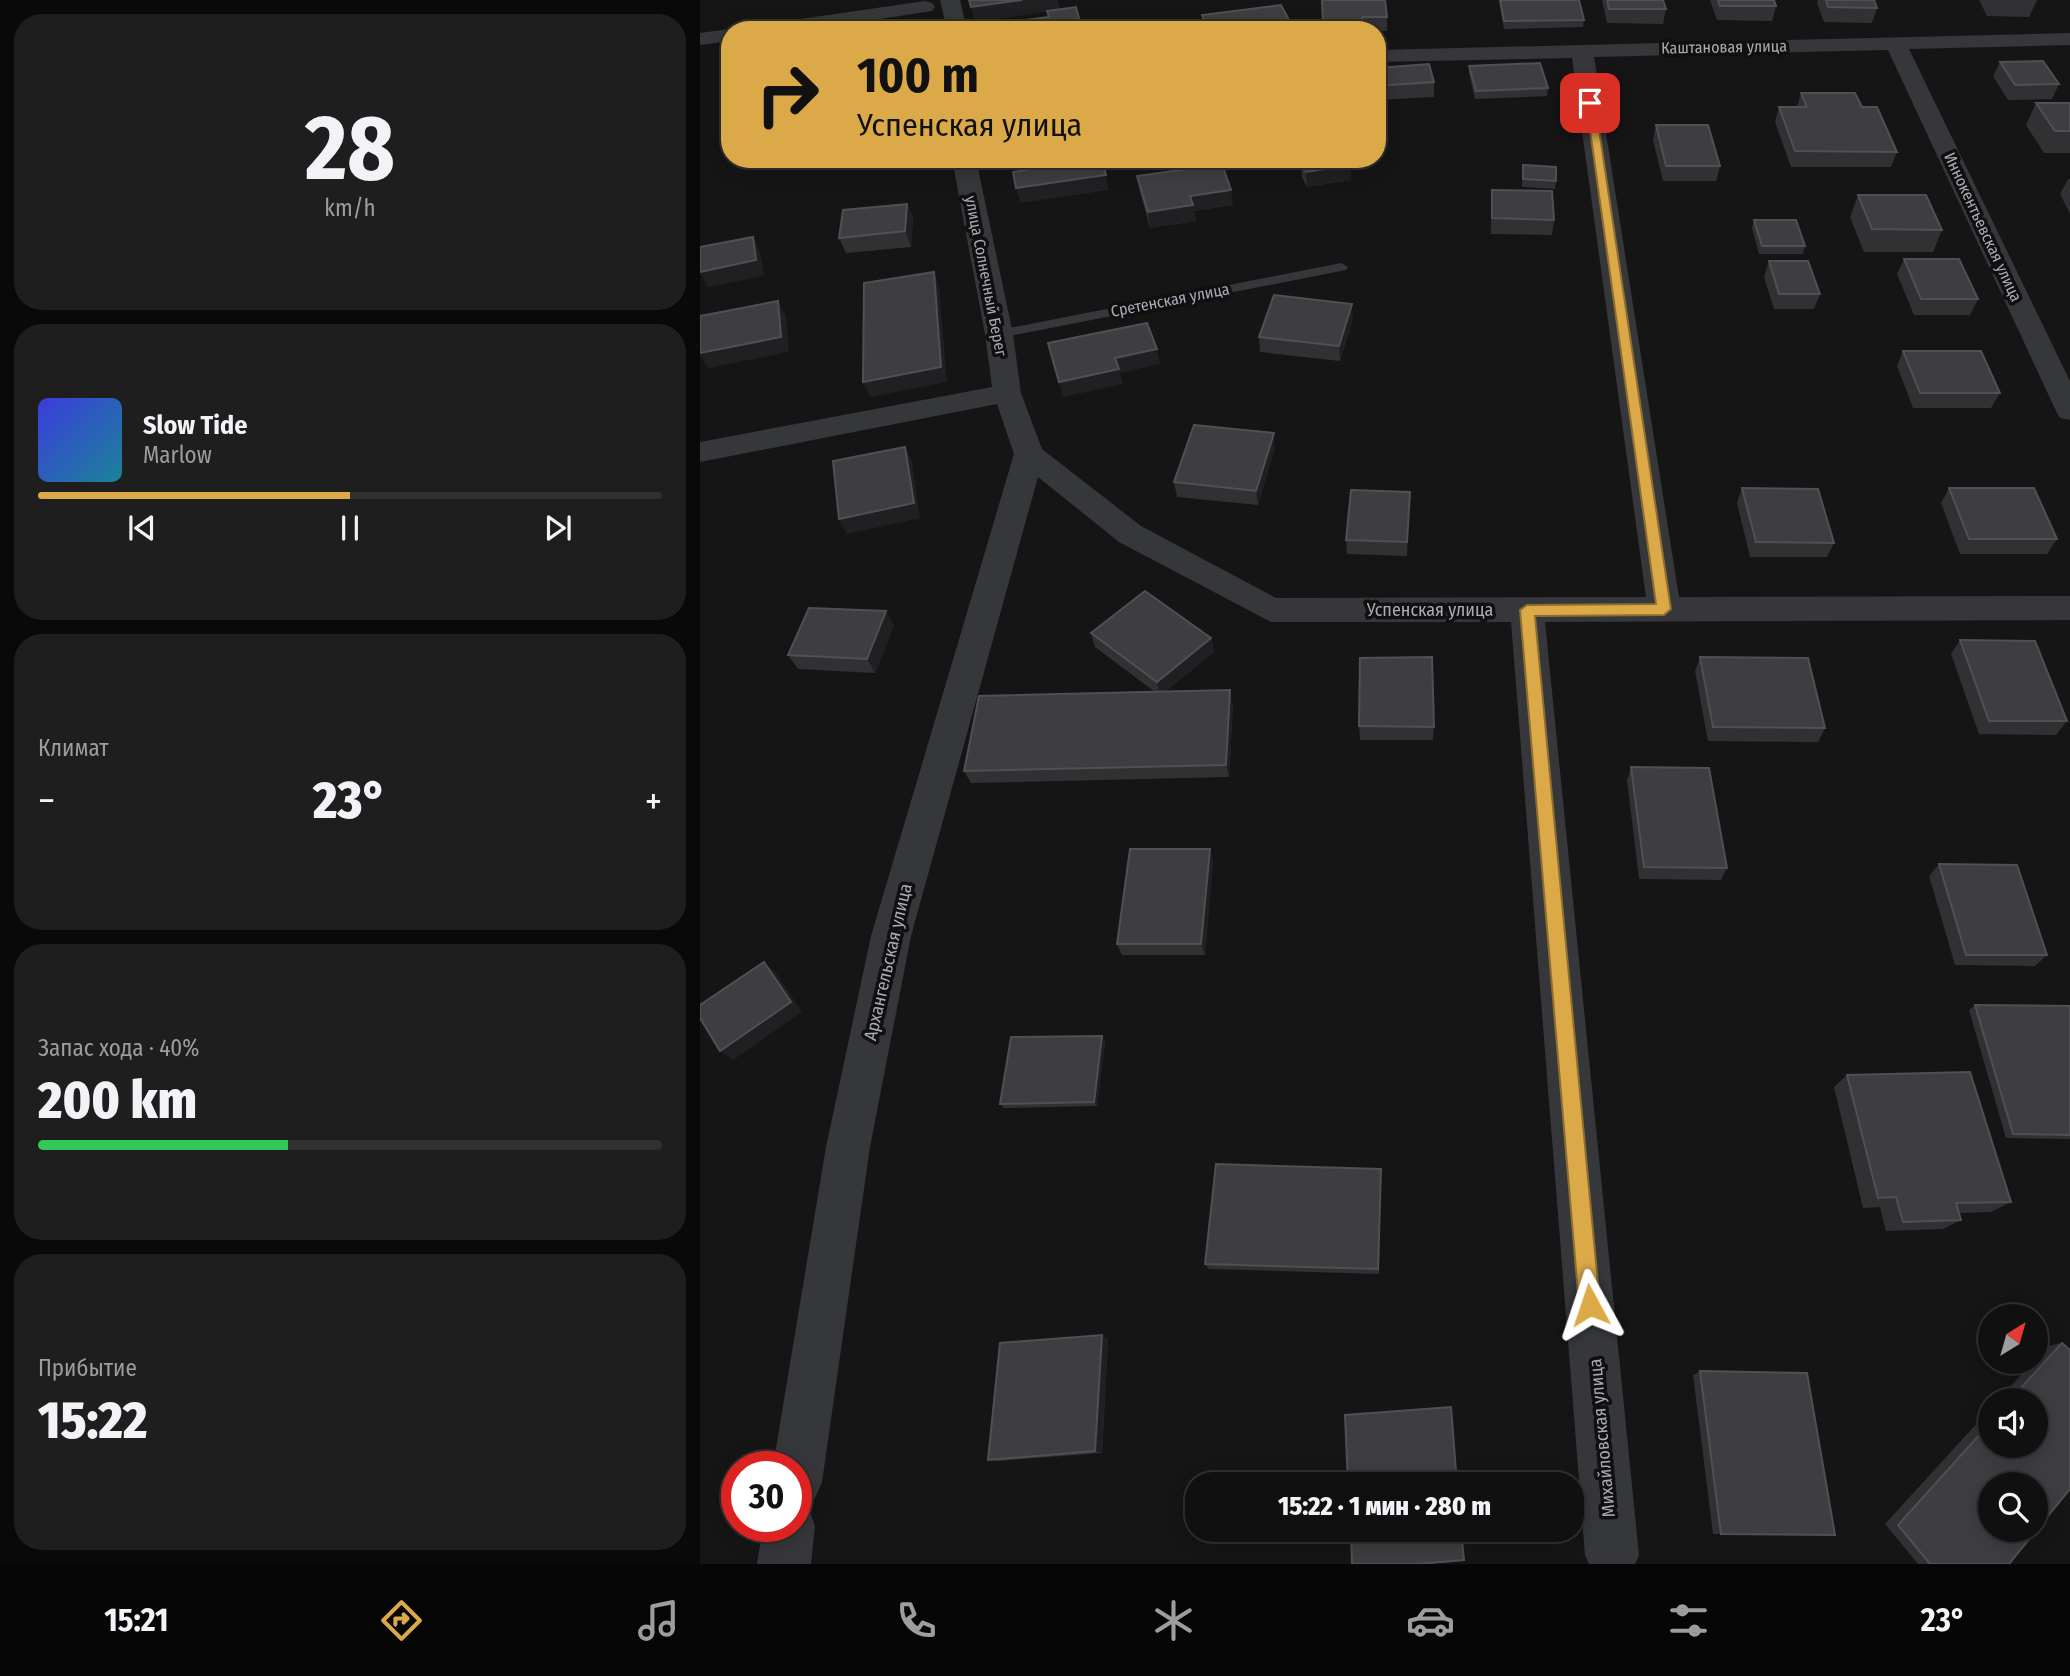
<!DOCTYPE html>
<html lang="ru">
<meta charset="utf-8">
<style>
:root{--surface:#101010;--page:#1e1e1e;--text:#f1f3f6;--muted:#9c9d9f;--line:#303030;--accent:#dba948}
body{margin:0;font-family:"Fira Sans Condensed",sans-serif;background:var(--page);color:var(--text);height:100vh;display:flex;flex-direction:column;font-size:26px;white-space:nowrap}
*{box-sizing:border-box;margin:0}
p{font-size:23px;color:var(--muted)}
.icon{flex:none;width:38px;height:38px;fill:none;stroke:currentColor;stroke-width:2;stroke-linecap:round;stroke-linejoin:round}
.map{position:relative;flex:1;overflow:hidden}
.drawer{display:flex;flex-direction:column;gap:14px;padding:14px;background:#090909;width:700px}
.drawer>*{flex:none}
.guide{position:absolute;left:21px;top:21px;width:665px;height:147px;border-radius:28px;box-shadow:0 4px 18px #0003,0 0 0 2px var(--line);background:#dba948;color:#111;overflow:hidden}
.needle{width:46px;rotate:37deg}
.fabs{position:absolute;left:1278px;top:1304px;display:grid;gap:14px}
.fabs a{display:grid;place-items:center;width:70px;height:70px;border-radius:50%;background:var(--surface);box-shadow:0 4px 18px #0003,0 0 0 2px var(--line);font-size:35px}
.speed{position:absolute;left:21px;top:1451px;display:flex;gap:14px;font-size:35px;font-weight:700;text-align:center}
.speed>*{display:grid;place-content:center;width:91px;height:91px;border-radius:50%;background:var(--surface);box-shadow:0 4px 18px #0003,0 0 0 2px var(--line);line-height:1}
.speed .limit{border:10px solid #d22;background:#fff;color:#111}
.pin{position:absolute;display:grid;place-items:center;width:60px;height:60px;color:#fff;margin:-30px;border-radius:14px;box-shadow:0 4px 10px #0006}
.me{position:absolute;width:77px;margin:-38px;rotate:355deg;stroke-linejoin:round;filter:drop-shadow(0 0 5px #0008)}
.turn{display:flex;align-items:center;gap:24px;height:147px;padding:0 21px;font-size:32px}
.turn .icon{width:91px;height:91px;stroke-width:2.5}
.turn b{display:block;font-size:49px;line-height:60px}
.big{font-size:52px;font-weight:800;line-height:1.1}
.drawer .widget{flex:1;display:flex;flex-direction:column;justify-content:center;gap:10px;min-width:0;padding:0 24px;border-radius:28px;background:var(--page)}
.drawer .dial{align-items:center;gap:0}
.dial b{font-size:91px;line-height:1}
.song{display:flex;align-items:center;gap:21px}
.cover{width:84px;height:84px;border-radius:10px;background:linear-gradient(135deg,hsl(240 70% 55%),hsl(190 70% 35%))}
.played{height:7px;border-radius:4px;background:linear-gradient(90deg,var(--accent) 50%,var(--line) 50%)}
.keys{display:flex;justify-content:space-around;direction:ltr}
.heat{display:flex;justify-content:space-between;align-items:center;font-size:38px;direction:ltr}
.charge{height:10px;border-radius:5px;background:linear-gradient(90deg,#34c759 40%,var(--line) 0)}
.trip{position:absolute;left:485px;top:1472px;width:399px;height:70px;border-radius:28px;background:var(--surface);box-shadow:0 4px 18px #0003,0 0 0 2px var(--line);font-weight:800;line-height:70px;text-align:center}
.dock{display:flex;height:112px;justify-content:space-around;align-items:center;background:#060606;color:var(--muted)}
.dock .icon{width:49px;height:49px}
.dock .selected{color:var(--accent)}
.dock b{font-size:32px;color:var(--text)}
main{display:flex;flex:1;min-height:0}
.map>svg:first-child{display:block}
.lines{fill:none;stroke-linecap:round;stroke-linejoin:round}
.lane{fill:#36373b;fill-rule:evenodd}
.street{fill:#36373b;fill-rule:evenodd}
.wall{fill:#313134}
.shaded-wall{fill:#202022}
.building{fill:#3e3e42;stroke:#4e5054;stroke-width:2;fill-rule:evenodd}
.route{fill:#dba948;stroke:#8e6e2f;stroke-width:2}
.labels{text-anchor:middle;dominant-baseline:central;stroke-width:7;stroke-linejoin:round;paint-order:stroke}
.far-street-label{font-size:16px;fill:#a8acb5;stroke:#101011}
.street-label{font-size:18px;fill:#a8acb5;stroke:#101011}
</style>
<main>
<section class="drawer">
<div class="widget dial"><b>28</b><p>km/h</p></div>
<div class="widget">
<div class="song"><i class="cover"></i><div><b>Slow Tide</b><p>Marlow</p></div></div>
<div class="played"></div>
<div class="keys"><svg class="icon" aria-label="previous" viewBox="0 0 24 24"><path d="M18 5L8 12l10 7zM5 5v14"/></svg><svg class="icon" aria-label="pause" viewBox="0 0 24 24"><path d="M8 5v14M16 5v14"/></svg><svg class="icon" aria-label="next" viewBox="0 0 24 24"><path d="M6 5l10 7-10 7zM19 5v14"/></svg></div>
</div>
<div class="widget"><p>Климат</p>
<div class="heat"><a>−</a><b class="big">23°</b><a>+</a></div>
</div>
<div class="widget"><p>Запас хода · 40%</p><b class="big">200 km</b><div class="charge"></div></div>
<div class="widget"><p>Прибытие</p><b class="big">15:22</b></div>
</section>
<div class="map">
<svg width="1370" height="1564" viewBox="0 0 1370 1564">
<rect width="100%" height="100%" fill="#151516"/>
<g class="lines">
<path class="lane" d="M 641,263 L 648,267 L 646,270 L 299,338 L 292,334 L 299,330 Z"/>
<g class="street">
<path d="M 240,0 L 260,0 L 267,30 L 247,30 Z"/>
<path d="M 225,1 L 232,3 L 235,7 L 232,11 L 110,30 L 56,30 L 66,24 Z"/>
<path d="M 30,29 L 34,30 L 30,30 L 30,41 L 0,45 L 0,33 Z"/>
<path d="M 1370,33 L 1370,45 L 1209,49 L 1370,381 L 1370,420 L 1360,418 L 1356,411 L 1188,50 L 894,57 L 979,597 L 1370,596 L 1370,620 L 845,622 L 939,1555 L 935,1564 L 889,1564 L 885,1555 L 811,622 L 571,622 L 419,542 L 338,477 L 211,936 L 170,1147 L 122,1482 L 114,1500 L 102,1505 L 108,1507 L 115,1526 L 111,1564 L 57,1564 L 63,1526 L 96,1526 L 96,1466 L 73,1466 L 126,1147 L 171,936 L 314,454 L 297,404 L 0,462 L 0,442 L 292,387 L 285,334 L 252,159 L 276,159 L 313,334 L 321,393 L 342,449 L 441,526 L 576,598 L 946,597 L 872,58 L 677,62 L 677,50 Z"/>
</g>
</g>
<g class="wall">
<path d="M 622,0 L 687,17 L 687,31 L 677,31 L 677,30 L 623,30 Z"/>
<path d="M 799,0 L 879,0 L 884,20 L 883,27 L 804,29 Z"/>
<path d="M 902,0 L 963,0 L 966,9 L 963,24 L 907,23 Z"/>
<path d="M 1010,0 L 1074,0 L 1076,6 L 1072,21 L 1017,20 Z"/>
<path d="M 1118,0 L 1174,0 L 1177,8 L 1172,23 L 1124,22 L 1117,3 Z"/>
<path d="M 1279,0 L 1337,0 L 1329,17 L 1287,16 Z"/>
<path d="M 502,15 L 591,30 L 503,30 Z"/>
<path d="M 1300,62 L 1359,84 L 1352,99 L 1308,100 L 1293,76 Z"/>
<path d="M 769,66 L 848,88 L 847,96 L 775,99 L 769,73 Z"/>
<path d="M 677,68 L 734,82 L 734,97 L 677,100 Z"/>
<path d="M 1101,93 L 1162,107 L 1197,152 L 1191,167 L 1091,167 L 1075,122 L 1079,107 L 1097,107 Z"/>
<path d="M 1336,103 L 1370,103 L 1370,153 L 1344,153 L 1326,125 Z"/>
<path d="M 956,125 L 1020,166 L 1016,181 L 963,181 L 953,140 Z"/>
<path d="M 609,159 L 647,159 L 650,165 L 651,180 L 607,187 L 602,177 L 601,162 L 610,161 Z"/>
<path d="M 823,165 L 856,181 L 855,189 L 822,187 Z"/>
<path d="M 437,176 L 533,205 L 494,211 L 496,221 L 450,228 L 440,192 Z"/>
<path d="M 1368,179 L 1370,179 L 1370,214 L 1360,194 Z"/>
<path d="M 792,190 L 854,220 L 852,235 L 791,234 L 791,205 Z"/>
<path d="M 1158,195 L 1242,230 L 1233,252 L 1164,252 L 1150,217 Z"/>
<path d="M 207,204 L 213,219 L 211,247 L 146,253 L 139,238 Z"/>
<path d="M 1054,220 L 1105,246 L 1103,254 L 1059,254 L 1052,228 Z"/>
<path d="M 1204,259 L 1278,299 L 1270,315 L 1214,315 L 1197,274 Z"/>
<path d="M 1069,261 L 1120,294 L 1114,309 L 1074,309 L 1064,277 Z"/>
<path d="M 653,319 L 640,361 L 560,352 L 559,337 Z"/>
<path d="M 1203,351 L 1300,393 L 1291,408 L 1213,408 L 1197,366 Z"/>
<path d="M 575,448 L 558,505 L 477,497 L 474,482 Z"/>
<path d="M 1042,488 L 1134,543 L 1127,557 L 1050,557 L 1037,503 Z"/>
<path d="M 1249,488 L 1357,539 L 1347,554 L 1260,554 L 1241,503 Z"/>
<path d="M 710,492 L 707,556 L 647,554 L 646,540 Z"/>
<path d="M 194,625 L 175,673 L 98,669 L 88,655 Z"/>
<path d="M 391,633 L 511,638 L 514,652 L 466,691 L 533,704 L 529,777 L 271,783 L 264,771 L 455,692 L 395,647 Z"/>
<path d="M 1260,640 L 1367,721 L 1356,735 L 1279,734 L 1251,654 Z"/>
<path d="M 1000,657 L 1125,728 L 1118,742 L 1008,741 L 995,671 Z"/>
<path d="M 659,726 L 734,727 L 733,740 L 660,740 Z"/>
<path d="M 931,767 L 1027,868 L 1021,880 L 939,879 L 927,780 Z"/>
<path d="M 510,849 L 513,861 L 505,955 L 422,955 L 417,944 Z"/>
<path d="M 1239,864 L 1347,955 L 1335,966 L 1255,965 L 1229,876 Z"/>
<path d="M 1275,1005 L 1370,1006 L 1370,1139 L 1306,1138 L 1269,1010 Z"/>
<path d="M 402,1036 L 405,1041 L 397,1106 L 304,1108 L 300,1104 Z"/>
<path d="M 1147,1075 L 1311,1202 L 1291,1212 L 1259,1213 L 1261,1220 L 1243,1229 L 1186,1231 L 1180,1207 L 1163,1208 L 1134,1087 Z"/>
<path d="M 681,1169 L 679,1274 L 509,1269 L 505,1264 Z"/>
<path d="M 408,1339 L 402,1453 L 298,1461 L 288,1460 Z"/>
<path d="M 1362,1343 L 1309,1564 L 1218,1564 L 1185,1524 L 1290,1409 L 1290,1446 L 1335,1400 L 1298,1400 L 1333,1362 L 1335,1362 L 1335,1359 L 1347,1346 Z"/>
<path d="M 1000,1371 L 1021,1534 L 1013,1534 L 993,1375 Z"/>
</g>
<g class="shaded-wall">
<path d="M 322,0 L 358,0 L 360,10 L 275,22 L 271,7 Z"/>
<path d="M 590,22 L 591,30 L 532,30 Z"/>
<path d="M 650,165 L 651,180 L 607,187 L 606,172 Z"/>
<path d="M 406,175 L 409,190 L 321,203 L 316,188 Z"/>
<path d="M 531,190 L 533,205 L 494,211 L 496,221 L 450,228 L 448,212 L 490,196 Z"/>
<path d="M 207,204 L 213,219 L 211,247 L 205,231 Z"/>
<path d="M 53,237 L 60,252 L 64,276 L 8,287 L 0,272 Z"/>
<path d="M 234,272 L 239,287 L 247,382 L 170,397 L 163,382 Z"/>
<path d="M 78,301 L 86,316 L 89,352 L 8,368 L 0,355 L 0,353 Z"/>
<path d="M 652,304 L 653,319 L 640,361 L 639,346 Z"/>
<path d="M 457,349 L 460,364 L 420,373 L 423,384 L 363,397 L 359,382 L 415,358 Z"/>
<path d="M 574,433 L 575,448 L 558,505 L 556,491 Z"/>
<path d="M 205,447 L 212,462 L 220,518 L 147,534 L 139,519 Z"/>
<path d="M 186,611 L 194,625 L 175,673 L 167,659 Z"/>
<path d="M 511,638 L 514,652 L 460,696 L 457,682 Z"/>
<path d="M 530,690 L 533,704 L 529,777 L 526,765 Z"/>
<path d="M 510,849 L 513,861 L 505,955 L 501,944 Z"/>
<path d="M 64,962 L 76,973 L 102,1012 L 33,1060 L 20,1051 Z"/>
<path d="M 402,1036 L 405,1041 L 397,1106 L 394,1102 Z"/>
<path d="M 402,1335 L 408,1339 L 402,1453 L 395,1451 Z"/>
</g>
<g class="building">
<path d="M 269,0 L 322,0 L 271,7 Z"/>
<path d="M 622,0 L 685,0 L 687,17 L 662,17 L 662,24 L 623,25 Z"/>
<path d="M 800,0 L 879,0 L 884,20 L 804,21 Z"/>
<path d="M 907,0 L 963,0 L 966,9 L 909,9 Z"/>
<path d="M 1018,0 L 1074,0 L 1076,6 L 1020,6 Z"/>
<path d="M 1126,0 L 1174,0 L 1177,8 L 1128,7 Z"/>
<path d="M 581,5 L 590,22 L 532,30 L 508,30 L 502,15 Z"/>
<path d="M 376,7 L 382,30 L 327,30 L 325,20 L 349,17 L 347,11 Z"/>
<path d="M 1343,61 L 1359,84 L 1315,85 L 1300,62 Z"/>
<path d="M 840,63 L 848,88 L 776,91 L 769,66 Z"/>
<path d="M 729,64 L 734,82 L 677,86 L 677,68 Z"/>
<path d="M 1101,93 L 1155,93 L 1162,107 L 1177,107 L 1197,152 L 1095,151 L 1079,107 L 1107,107 Z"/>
<path d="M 1336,103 L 1370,103 L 1370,131 L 1355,131 Z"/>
<path d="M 956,125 L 1008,125 L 1020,166 L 966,166 Z"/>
<path d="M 354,159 L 375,159 L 376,163 L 402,159 L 406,175 L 316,188 L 313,172 L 351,166 L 350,160 Z"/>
<path d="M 615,159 L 647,159 L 650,165 L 606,172 L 601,162 L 616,160 Z"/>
<path d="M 522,164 L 531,190 L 490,196 L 493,205 L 448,212 L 437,176 Z"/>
<path d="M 823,165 L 856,167 L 856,181 L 823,179 Z"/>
<path d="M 792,190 L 852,191 L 854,220 L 792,218 Z"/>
<path d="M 1158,195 L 1226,195 L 1242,230 L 1172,229 Z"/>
<path d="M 207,204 L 205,231 L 139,238 L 143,210 Z"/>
<path d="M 1054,220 L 1096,220 L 1105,246 L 1062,246 Z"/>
<path d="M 53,237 L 56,260 L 0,272 L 0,247 Z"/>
<path d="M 1204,259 L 1259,259 L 1278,299 L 1221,299 Z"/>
<path d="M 1069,261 L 1108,261 L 1120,294 L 1079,294 Z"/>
<path d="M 234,272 L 241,367 L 163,382 L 164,283 Z"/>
<path d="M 574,295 L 652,304 L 639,346 L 559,337 Z"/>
<path d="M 78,301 L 81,337 L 0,353 L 0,316 Z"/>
<path d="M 447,323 L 457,349 L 415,358 L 419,369 L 359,382 L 348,343 Z"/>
<path d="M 1203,351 L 1281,351 L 1300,393 L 1220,393 Z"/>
<path d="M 494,425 L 574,433 L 556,491 L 474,482 Z"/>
<path d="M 205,447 L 214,503 L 139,519 L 133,461 Z"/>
<path d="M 1042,488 L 1118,489 L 1134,543 L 1056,542 Z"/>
<path d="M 1249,488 L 1334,488 L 1357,539 L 1269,539 Z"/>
<path d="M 651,490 L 710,492 L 707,542 L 646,540 Z"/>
<path d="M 445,591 L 511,638 L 457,682 L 391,633 Z"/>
<path d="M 109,608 L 186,611 L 167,659 L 88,655 Z"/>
<path d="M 1260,640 L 1335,641 L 1367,721 L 1289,721 Z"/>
<path d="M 732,657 L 734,727 L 659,726 L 660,658 Z"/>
<path d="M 1000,657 L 1108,658 L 1125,728 L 1013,727 Z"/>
<path d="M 530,690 L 526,765 L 264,771 L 279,696 Z"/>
<path d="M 931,767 L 1009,768 L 1027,868 L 944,867 Z"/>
<path d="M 430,849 L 510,849 L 501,944 L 417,944 Z"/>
<path d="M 1239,864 L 1317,865 L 1347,955 L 1266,955 Z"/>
<path d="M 64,962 L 91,1002 L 20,1051 L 0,1018 L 0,1005 Z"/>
<path d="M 1275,1005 L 1370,1006 L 1370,1135 L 1313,1134 Z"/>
<path d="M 402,1036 L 394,1102 L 300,1104 L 311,1037 Z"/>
<path d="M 1270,1072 L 1311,1202 L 1256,1203 L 1261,1220 L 1203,1222 L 1196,1197 L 1178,1198 L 1147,1075 Z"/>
<path d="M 516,1164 L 681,1169 L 678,1269 L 505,1264 Z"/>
<path d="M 402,1335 L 395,1451 L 288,1460 L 300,1343 Z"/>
<path d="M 1362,1343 L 1370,1350 L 1370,1489 L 1309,1564 L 1230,1564 L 1198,1525 L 1290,1423 L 1290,1446 L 1335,1446 L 1335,1400 L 1310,1400 ZM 1290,1484 L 1335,1484 L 1335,1530 L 1290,1530 Z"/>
<path d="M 1000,1371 L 1107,1373 L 1135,1535 L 1021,1534 Z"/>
<path d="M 751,1407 L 757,1484 L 648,1484 L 645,1415 Z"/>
<path d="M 651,1530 L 761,1530 L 764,1560 L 718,1564 L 652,1564 Z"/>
</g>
<path class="route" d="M 886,101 L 895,103 L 971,609 L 964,615 L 835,616 L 900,1305 L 897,1312 L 890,1315 L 883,1312 L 879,1305 L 820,610 L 827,605 L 956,604 Z"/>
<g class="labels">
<g class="far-street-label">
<text transform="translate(1024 47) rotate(-1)">Каштановая улица</text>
<text transform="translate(1283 227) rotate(65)">Иннокентьевская улица</text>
<text transform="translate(286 276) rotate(79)">улица Солнечный Берег</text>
<text transform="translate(470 300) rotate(-11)">Сретенская улица</text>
</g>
<g class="street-label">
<text x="730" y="610">Успенская улица</text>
<text transform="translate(188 962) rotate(-77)">Архангельская улица</text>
<text transform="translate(902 1438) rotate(-95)">Михайловская улица</text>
</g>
</g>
</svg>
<div class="fabs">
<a><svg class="needle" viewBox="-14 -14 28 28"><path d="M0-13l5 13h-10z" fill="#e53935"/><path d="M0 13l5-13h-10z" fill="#9c9d9f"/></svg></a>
<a><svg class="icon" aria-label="sound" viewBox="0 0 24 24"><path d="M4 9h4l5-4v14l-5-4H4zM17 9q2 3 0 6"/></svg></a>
<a><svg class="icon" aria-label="search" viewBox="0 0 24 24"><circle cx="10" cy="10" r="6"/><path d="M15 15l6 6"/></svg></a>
</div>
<div class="speed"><div class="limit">30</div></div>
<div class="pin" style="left:890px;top:103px;background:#d93025"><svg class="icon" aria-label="arrive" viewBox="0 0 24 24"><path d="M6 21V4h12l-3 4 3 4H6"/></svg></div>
<svg class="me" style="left:890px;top:1305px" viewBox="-20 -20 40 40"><path d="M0-17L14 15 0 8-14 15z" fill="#dba948" stroke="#fff" stroke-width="4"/></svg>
<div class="trip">15:22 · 1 мин · 280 m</div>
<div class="guide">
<div class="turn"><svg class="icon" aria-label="right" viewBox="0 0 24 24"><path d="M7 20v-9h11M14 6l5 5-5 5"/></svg><div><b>100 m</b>Успенская улица</div></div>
</div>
</div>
</main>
<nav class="dock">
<b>15:21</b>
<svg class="icon selected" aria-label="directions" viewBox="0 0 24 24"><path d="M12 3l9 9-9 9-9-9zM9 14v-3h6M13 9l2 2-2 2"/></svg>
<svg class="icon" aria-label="music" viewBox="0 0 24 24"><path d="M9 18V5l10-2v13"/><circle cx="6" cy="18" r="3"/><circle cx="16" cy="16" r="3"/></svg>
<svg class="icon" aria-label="phone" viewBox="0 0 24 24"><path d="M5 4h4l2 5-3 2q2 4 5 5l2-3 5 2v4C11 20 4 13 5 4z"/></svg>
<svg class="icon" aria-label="climate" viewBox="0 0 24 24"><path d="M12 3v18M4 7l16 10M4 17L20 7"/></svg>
<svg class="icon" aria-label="car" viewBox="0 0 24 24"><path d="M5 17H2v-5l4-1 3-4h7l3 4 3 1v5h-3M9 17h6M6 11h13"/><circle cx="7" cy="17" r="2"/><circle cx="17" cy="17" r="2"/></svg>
<svg class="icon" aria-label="filters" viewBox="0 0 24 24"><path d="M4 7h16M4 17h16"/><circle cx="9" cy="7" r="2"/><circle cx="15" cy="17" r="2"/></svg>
<b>23°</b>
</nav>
